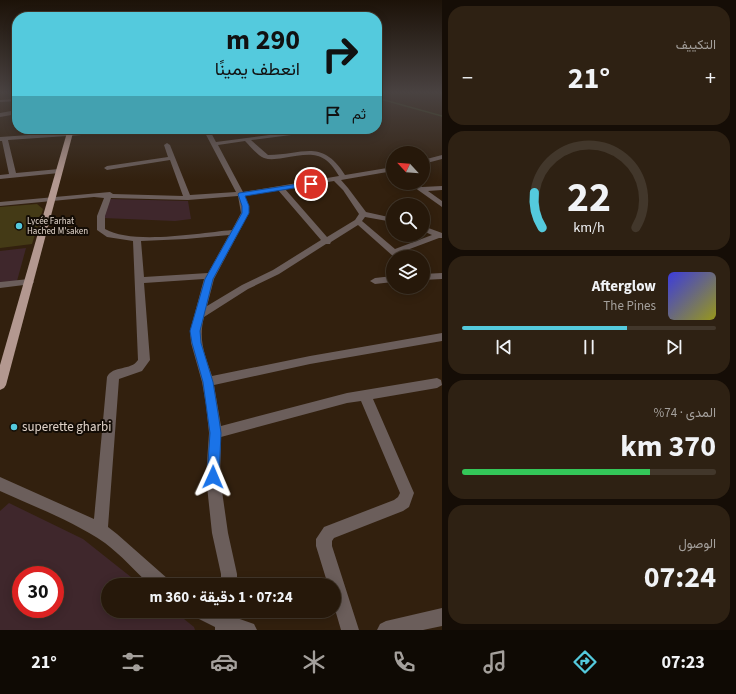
<!DOCTYPE html>
<html lang="ar">
<meta charset="utf-8">
<style>
:root{--surface:#26180a;--page:#2e2113;--text:#f1f3f6;--muted:#a4a09c;--line:#42372b;--accent:#54cadd}
body{margin:0;font-family:"Source Sans 3",Vazirmatn,sans-serif;background:var(--page);color:var(--text);direction:rtl;height:100vh;display:flex;flex-direction:column;font-size:15px;white-space:nowrap}
*{box-sizing:border-box;margin:0}
p{font-size:13px;color:var(--muted)}
.icon{flex:none;width:22px;height:22px;fill:none;stroke:currentColor;stroke-width:2;stroke-linecap:round;stroke-linejoin:round}
.map{position:relative;flex:1;overflow:hidden;direction:ltr}
.side{display:flex;flex-direction:column;gap:6px;padding:6px;background:#150d06;width:294px}
.side>*{flex:none}
.top-card{position:absolute;left:12px;top:12px;width:370px;height:122px;border-radius:16px;box-shadow:0 2px 10px #0003,0 0 0 1px var(--line);direction:rtl;background:#54cadd;color:#111;overflow:hidden}
.needle{width:26px;rotate:296deg}
.controls{position:absolute;left:386px;top:146px;display:grid;gap:8px}
.controls a{display:grid;place-items:center;width:44px;height:44px;border-radius:50%;background:var(--surface);box-shadow:0 2px 10px #0003,0 0 0 1px var(--line);font-size:20px}
.speed{position:absolute;left:12px;top:566px;display:flex;gap:8px;font-size:20px;font-weight:700;text-align:center}
.speed>*{display:grid;place-content:center;width:52px;height:52px;border-radius:50%;background:var(--surface);box-shadow:0 2px 10px #0003,0 0 0 1px var(--line);line-height:1}
.speed .limit{border:6px solid #d22;background:#fff;color:#111}
.pin{position:absolute;display:grid;place-items:center;width:34px;height:34px;color:#fff;margin:-17px;border:2px solid #fff;border-radius:50%;box-shadow:0 1px 4px #0007}
.me{position:absolute;width:44px;margin:-22px;rotate:1deg;stroke-linejoin:round;filter:drop-shadow(0 0 3px #0008)}
.turn{display:flex;align-items:center;gap:14px;height:84px;padding:0 16px;font-size:18px}
.turn .icon{width:52px;height:52px;stroke-width:2.5}
.turn b{display:block;font-size:28px;line-height:34px}
.then{display:flex;align-items:center;height:38px;padding:0 16px;background:#0003;gap:8px;font-size:15px}
.big{font-size:30px;font-weight:700;line-height:1.1}
.side .tile{flex:1;display:flex;flex-direction:column;justify-content:center;gap:6px;min-width:0;padding:0 14px;border-radius:16px;background:var(--page)}
.side .dial{align-items:center;gap:0}
.dial svg{height:104px;overflow:visible;fill:none;stroke:var(--line);stroke-width:7;stroke-linecap:round;text-anchor:middle}
.dial text{fill:var(--text);stroke:none}
.song{display:flex;align-items:center;gap:12px}
.cover{width:48px;height:48px;border-radius:6px;background:linear-gradient(135deg,hsl(240 70% 55%),hsl(60 70% 35%))}
.played{height:4px;border-radius:2px;background:linear-gradient(90deg,var(--accent) 65%,var(--line) 65%)}
.keys{display:flex;justify-content:space-around;direction:ltr}
.heat{display:flex;justify-content:space-between;align-items:center;font-size:22px;direction:ltr}
.charge{height:6px;border-radius:3px;background:linear-gradient(90deg,#34c759 74%,var(--line) 0)}
.trip{position:absolute;left:101px;top:578px;width:240px;height:40px;border-radius:20px;background:var(--surface);box-shadow:0 2px 10px #0003,0 0 0 1px var(--line);font-weight:700;line-height:40px;text-align:center;direction:rtl}
.tab-bar{display:flex;height:64px;justify-content:space-around;align-items:center;background:#0f0a04;color:var(--muted)}
.tab-bar .icon{width:28px;height:28px}
.tab-bar .on{color:var(--accent)}
.tab-bar b{font-size:18px;color:var(--text)}
main{display:flex;flex:1;min-height:0}
.map>svg:first-child{display:block}
.green{fill:#3f272c;fill-rule:evenodd}
.lines{fill:none;stroke-linecap:round;stroke-linejoin:round}
.stream{stroke:#3c4624;stroke-width:1.5}
.building{fill:#443a16}
.minor{fill:#6b5e5b;fill-rule:evenodd}
.major{fill:#b39890;fill-rule:evenodd}
.route{fill:#1a73e8;stroke:#114b97}
.poi-dot{fill:#54cadd;stroke:#130c05;stroke-width:1.5}
.labels{text-anchor:middle;dominant-baseline:central;stroke-width:4;stroke-linejoin:round;paint-order:stroke}
.far-poi-label{font-size:9px;fill:#e0d3c9;stroke:#130c05;text-anchor:start}
.near-poi-label{font-size:13px;fill:#e0d3c9;stroke:#130c05;text-anchor:start}
</style>
<main>
<section class="side">
<div class="tile"><p>التكييف</p>
<div class="heat"><a>−</a><b class="big">21°</b><a>+</a></div>
</div>
<div class="tile dial"><svg viewBox="0 0 100 80">
<path d="M14 69A42 42 0 1 1 86 69"/>
<path d="M14 69A42 42 0 0 1 8 42" stroke="#54cadd"/>
<text x="50" y="56" font-size="32" font-weight="700">22</text>
<text x="50" y="72" font-size="11">km/h</text>
</svg></div>
<div class="tile">
<div class="song"><i class="cover"></i><div><b>Afterglow</b><p>The Pines</p></div></div>
<div class="played"></div>
<div class="keys"><svg class="icon" aria-label="previous" viewBox="0 0 24 24"><path d="M18 5L8 12l10 7zM5 5v14"/></svg><svg class="icon" aria-label="pause" viewBox="0 0 24 24"><path d="M8 5v14M16 5v14"/></svg><svg class="icon" aria-label="next" viewBox="0 0 24 24"><path d="M6 5l10 7-10 7zM19 5v14"/></svg></div>
</div>
<div class="tile"><p>المدى · 74%</p><b class="big">370 km</b><div class="charge"></div></div>
<div class="tile"><p>الوصول</p><b class="big">07:24</b></div>
</section>
<div class="map">
<svg width="442" height="630" viewBox="0 0 442 630">
<rect width="100%" height="100%" fill="#32200e"/>
<g class="green">
<path d="M 111,199 L 188,201 L 191,219 L 175,221 L 103,218 L 105,207 Z"/>
<path d="M 26,248 L 17,281 L 0,282 L 0,251 Z"/>
<path d="M 9,503 L 83,539 L 141,585 L 108,585 L 108,611 L 174,611 L 194,627 L 195,630 L 0,630 L 0,511 ZM 21,575 L 55,575 L 55,609 L 21,609 Z"/>
</g>
<g class="lines">
<path class="stream" d="M 377,98 L 442,116"/>
</g>
<path class="building" d="M 37,204 L 43,209 L 32,244 L 0,248 L 0,207 Z"/>
<g class="lines">
<g class="minor">
<path d="M 17,99 L 17,101 L 0,102 L 0,100 Z"/>
<path d="M 17,110 L 17,114 L 0,117 L 0,113 Z"/>
<path d="M 116,129 L 181,129 L 178,131 L 126,132 L 8,140 L 16,173 L 59,169 L 62,171 L 59,173 L 0,179 L 0,175 L 9,174 L 2,141 L 0,141 L 0,137 Z"/>
<path d="M 203,129 L 209,129 L 216,142 L 293,132 L 294,133 L 291,135 L 251,140 L 268,155 C 304,155 321,138 345,175 L 393,167 L 393,171 L 341,180 L 348,188 L 366,212 L 393,218 L 393,222 L 365,217 L 362,221 L 395,249 L 432,235 L 423,231 L 423,226 L 442,233 L 442,238 L 439,238 L 399,253 L 403,257 L 394,257 L 358,225 L 331,242 L 330,244 L 326,244 L 279,274 L 248,289 L 204,317 C 198,341 205,354 212,376 L 310,356 L 442,333 L 442,341 L 310,364 L 214,385 L 221,426 L 347,393 L 437,378 L 441,380 L 442,385 L 437,388 L 373,399 L 414,493 L 409,507 L 403,511 L 334,538 L 332,541 L 332,546 L 359,630 L 341,630 L 334,606 L 334,585 L 328,585 L 316,546 L 316,539 L 324,527 L 394,500 L 398,497 L 400,493 L 361,401 L 347,403 L 221,437 L 220,477 L 228,533 L 237,574 L 237,585 L 221,585 L 221,574 L 212,533 L 206,477 L 209,433 L 206,405 L 202,382 L 191,343 L 190,331 L 204,279 L 144,283 L 150,360 L 142,371 L 119,379 L 108,527 L 117,534 L 168,579 L 170,585 L 150,585 C 135,571 121,555 105,543 C 73,521 35,507 0,491 L 0,477 L 94,519 L 107,377 C 113,365 131,371 138,360 L 133,241 L 107,237 L 97,230 L 97,216 L 104,198 L 94,197 L 0,206 L 0,202 L 110,192 L 113,194 L 183,196 L 170,160 L 107,170 L 104,168 L 107,166 L 168,157 L 164,145 L 167,143 L 170,145 L 190,195 L 236,192 ZM 245,141 C 250,146 257,155 264,158 C 270,160 276,159 283,158 C 310,154 323,149 339,176 L 243,192 L 218,145 ZM 334,181 L 343,190 L 359,214 L 355,220 L 327,237 L 285,189 ZM 278,190 L 321,240 L 273,270 L 242,285 L 207,306 L 214,279 L 249,213 L 249,207 L 245,196 ZM 238,196 L 241,213 L 232,230 C 200,233 132,245 105,229 L 105,216 L 111,198 L 188,200 ZM 229,235 L 208,273 L 144,277 L 141,241 L 186,239 Z"/>
<path d="M 442,155 L 442,159 L 423,164 L 423,160 Z"/>
<path d="M 410,183 L 417,183 L 422,187 L 442,186 L 442,190 L 428,191 L 442,201 L 442,207 L 418,190 Z"/>
<path d="M 442,273 L 442,279 L 423,280 L 423,274 Z"/>
<path d="M 393,276 L 393,282 L 375,284 L 370,281 L 375,278 Z"/>
<path d="M 29,279 L 32,280 L 34,282 L 32,284 L 0,288 L 0,282 Z"/>
<path d="M 442,608 L 442,626 L 423,630 L 377,630 L 380,624 L 386,621 Z"/>
<path d="M 192,611 L 235,611 L 234,617 L 254,624 L 257,630 L 215,630 L 215,627 L 195,617 Z"/>
</g>
<path class="major" d="M 68,129 L 74,129 L 6,385 L 4,388 L 0,390 L 0,365 Z"/>
</g>
<linearGradient id="sky" x2="0" y2="1"><stop stop-color="#1c1208"/><stop offset="0.51" stop-color="#494241"/><stop offset="1" stop-color="#494241" stop-opacity="0"/></linearGradient>
<rect width="442" height="181" fill="url(#sky)"/>
<path class="route" d="M 311,182 L 313,182 L 313,185 L 245,196 L 249,206 L 249,213 L 213,279 L 200,331 L 201,343 L 213,382 L 219,419 L 221,433 L 219,477 L 218,482 L 213,483 L 209,482 L 207,477 L 210,433 L 208,419 L 203,382 L 192,343 L 190,331 L 205,279 L 242,213 L 242,206 L 238,194 L 239,193 Z"/>
<g class="poi-dot">
<circle cx="19" cy="226" r="4"/>
<circle cx="14" cy="427" r="4"/>
</g>
<g class="labels">
<g class="far-poi-label">
<text x="27" y="221">Lycée Farhat<tspan x="27" dy="10">Hached M'saken</tspan></text>
</g>
<g class="near-poi-label">
<text x="22" y="427">superette gharbi</text>
</g>
</g>
</svg>
<div class="controls">
<a><svg class="needle" viewBox="-14 -14 28 28"><path d="M0-13l5 13h-10z" fill="#e53935"/><path d="M0 13l5-13h-10z" fill="#a4a09c"/></svg></a>
<a><svg class="icon" aria-label="search" viewBox="0 0 24 24"><circle cx="10" cy="10" r="6"/><path d="M15 15l6 6"/></svg></a>
<a><svg class="icon" aria-label="layers" viewBox="0 0 24 24"><path d="M12 4l9 5-9 5-9-5zM3 14l9 5 9-5"/></svg></a>
</div>
<div class="speed"><div class="limit">30</div></div>
<div class="pin" style="left:311px;top:184px;background:#d93025"><svg class="icon" aria-label="arrive" viewBox="0 0 24 24"><path d="M6 21V4h12l-3 4 3 4H6"/></svg></div>
<svg class="me" style="left:213px;top:477px" viewBox="-20 -20 40 40"><path d="M0-17L14 15 0 8-14 15z" fill="#1a73e8" stroke="#fff" stroke-width="4"/></svg>
<div class="trip">07:24 · 1 دقيقة · 360 m</div>
<div class="top-card">
<div class="turn"><svg class="icon" aria-label="right" viewBox="0 0 24 24"><path d="M7 20v-9h11M14 6l5 5-5 5"/></svg><div><b>290 m</b>انعطف يمينًا</div></div>
<div class="then">ثم<svg class="icon" aria-label="arrive" viewBox="0 0 24 24"><path d="M6 21V4h12l-3 4 3 4H6"/></svg></div>
</div>
</div>
</main>
<nav class="tab-bar">
<b>07:23</b>
<svg class="icon on" aria-label="directions" viewBox="0 0 24 24"><path d="M12 3l9 9-9 9-9-9zM9 14v-3h6M13 9l2 2-2 2"/></svg>
<svg class="icon" aria-label="music" viewBox="0 0 24 24"><path d="M9 18V5l10-2v13"/><circle cx="6" cy="18" r="3"/><circle cx="16" cy="16" r="3"/></svg>
<svg class="icon" aria-label="phone" viewBox="0 0 24 24"><path d="M5 4h4l2 5-3 2q2 4 5 5l2-3 5 2v4C11 20 4 13 5 4z"/></svg>
<svg class="icon" aria-label="climate" viewBox="0 0 24 24"><path d="M12 3v18M4 7l16 10M4 17L20 7"/></svg>
<svg class="icon" aria-label="car" viewBox="0 0 24 24"><path d="M5 17H2v-5l4-1 3-4h7l3 4 3 1v5h-3M9 17h6M6 11h13"/><circle cx="7" cy="17" r="2"/><circle cx="17" cy="17" r="2"/></svg>
<svg class="icon" aria-label="filters" viewBox="0 0 24 24"><path d="M4 7h16M4 17h16"/><circle cx="9" cy="7" r="2"/><circle cx="15" cy="17" r="2"/></svg>
<b>21°</b>
</nav>
